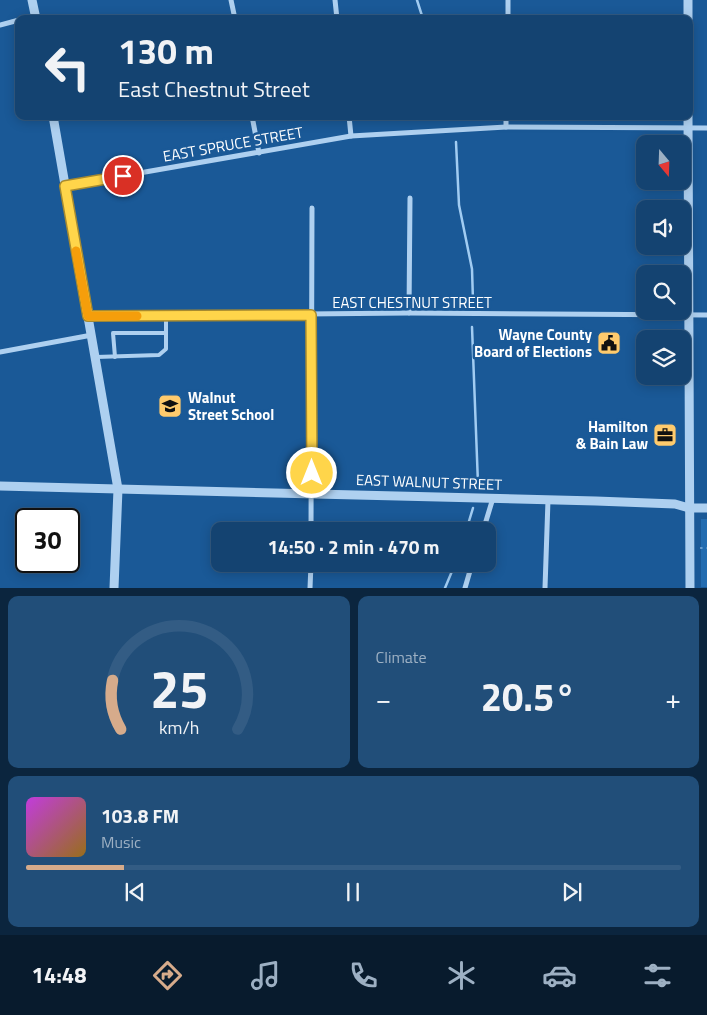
<!DOCTYPE html>
<meta charset="utf-8">
<style>
:root{--surface:#144371;--page:#214e79;--text:#f1f3f6;--muted:#9db0c3;--line:#335c84;--accent:#d6ab8b}
body{margin:0;font-family:"Titillium Web",sans-serif;background:var(--page);color:var(--text);height:100vh;display:flex;flex-direction:column;font-size:19px;white-space:nowrap}
*{box-sizing:border-box;margin:0}
p{font-size:16px;color:var(--muted)}
.icon{flex:none;width:28px;height:28px;fill:none;stroke:currentColor;stroke-width:2;stroke-linecap:round;stroke-linejoin:round}
.map{position:relative;height:588px;overflow:hidden}
.drawer{display:flex;flex-direction:column;gap:8px;padding:8px;background:#0b253e;flex:1}
.drawer>*{flex:none}
.hud{position:absolute;left:15px;top:15px;width:678px;height:105px;border-radius:10px;box-shadow:0 2px 12px #0003,0 0 0 1px var(--line);background:#144371;color:var(--text);overflow:hidden}
.needle{width:32px;rotate:161deg}
.fabs{position:absolute;left:636px;top:135px;display:grid;gap:10px}
.fabs a{display:grid;place-items:center;width:55px;height:55px;border-radius:10px;background:var(--surface);box-shadow:0 2px 12px #0003,0 0 0 1px var(--line);font-size:25px}
.speed{position:absolute;left:15px;top:508px;display:flex;gap:10px;font-size:25px;font-weight:700;text-align:center}
.speed>*{display:grid;place-content:center;width:65px;height:65px;border-radius:50%;background:var(--surface);box-shadow:0 2px 12px #0003,0 0 0 1px var(--line);line-height:1}
.speed .limit{border:2px solid #111;border-radius:8px;background:#fff;color:#111}
.pin{position:absolute;display:grid;place-items:center;width:42px;height:42px;color:#fff;margin:-21px;border:2px solid #fff;border-radius:50%;box-shadow:0 1px 5px #0007}
.me{position:absolute;width:55px;margin:-28px;rotate:0deg;stroke-linejoin:round;filter:drop-shadow(0 0 4px #0008)}
.turn{display:flex;align-items:center;gap:18px;height:105px;padding:0 20px;font-size:22px}
.turn .icon{width:65px;height:65px;stroke-width:2.5}
.turn b{display:block;font-size:35px;line-height:42px}
.big{font-size:38px;font-weight:700;line-height:1.1}
.drawer .widget{flex:1;display:flex;flex-direction:column;justify-content:center;gap:8px;min-width:0;padding:0 18px;border-radius:10px;background:var(--page)}
.drawer .dial{align-items:center;gap:0}
.dial svg{height:130px;overflow:visible;fill:none;stroke:var(--line);stroke-width:7;stroke-linecap:round;text-anchor:middle}
.dial text{fill:var(--text);stroke:none}
.song{display:flex;align-items:center;gap:15px}
.cover{width:60px;height:60px;border-radius:8px;background:linear-gradient(135deg,hsl(290 70% 55%),hsl(40 70% 35%))}
.played{height:5px;border-radius:2px;background:linear-gradient(90deg,var(--accent) 15%,var(--line) 15%)}
.keys{display:flex;justify-content:space-around;direction:ltr}
.heat{display:flex;justify-content:space-between;align-items:center;font-size:28px;direction:ltr}
.drawer .tiles{flex:1;display:grid;gap:8px;grid-template-columns:1fr 1fr}
.widget:last-child{grid-column:span 2}
.trip{position:absolute;left:211px;top:522px;width:285px;height:50px;border-radius:10px;background:var(--surface);box-shadow:0 2px 12px #0003,0 0 0 1px var(--line);font-weight:700;line-height:50px;text-align:center}
.tab-bar{display:flex;height:80px;justify-content:space-around;align-items:center;background:#081b2d;color:var(--muted)}
.tab-bar .icon{width:35px;height:35px}
.tab-bar .on{color:var(--accent)}
.tab-bar b{font-size:22px;color:var(--text)}
.map>svg:first-child{display:block}
.green{fill:#236cb0}
.lines{fill:none;stroke-linecap:round;stroke-linejoin:round}
.stream{stroke:#a1ccf2;stroke-width:2.5}
.path{stroke:#aed0f0;stroke-width:1;stroke-dasharray:2.5 4;stroke-linecap:butt}
.service{stroke:#aed0f0;stroke-width:4}
.minor{stroke:#aed0f0;stroke-width:5}
.tertiary{stroke:#aed0f0;stroke-width:9}
.route-casing{stroke:#a68a30;stroke-width:12}
.route{stroke:#ffd54a;stroke-width:9}
.slow{stroke:#f59e0b;stroke-width:9}
.labels{text-anchor:middle;dominant-baseline:central;stroke-width:5;stroke-linejoin:round;paint-order:stroke}
.street-label{font-size:15px;fill:#fff;stroke:#1a5997}
.poi-label{font-size:15px;font-weight:bold;fill:#fff;stroke:#1a5997;text-anchor:end}
</style>
<div class="map">
<svg width="707" height="588" viewBox="0 0 707 588">
<rect width="100%" height="100%" fill="#1a5997"/>
<rect class="green" x="701" y="519" width="6" height="68"/>
<g class="lines">
<g class="stream">
<path d="M 417,0 L 423,19"/>
<path d="M 452,116 L 452,117"/>
<path d="M 456,142 L 459,205 L 472,269 L 473,301"/>
<path d="M 472,327 L 478,484"/>
<path d="M 466,531 L 473,508"/>
<path d="M 445,588 L 455,564"/>
</g>
<path class="path" d="M 700,548 L 707,548"/>
<g class="service">
<path d="M 96,357 L 159,355 L 166,349 L 166,315"/>
<path d="M 115,357 L 113,333 L 166,333"/>
</g>
<g class="minor">
<path d="M 231,0 L 235,19"/>
<path d="M 335,0 L 337,19"/>
<path d="M 26,19 L 35,17"/>
<path d="M 508,19 L 508,0"/>
<path d="M 0,25 L 19,20"/>
<path d="M 252,116 L 259,153"/>
<path d="M 349,116 L 351,136"/>
<path d="M 506,127 L 506,116"/>
<path d="M 65,186 L 351,136 L 506,127 L 707,128"/>
<path d="M 409,313 L 410,198"/>
<path d="M 88,316 L 409,313 L 707,315"/>
<path d="M 0,352 L 92,335"/>
<path d="M 311,531 L 312,208"/>
<path d="M 483,531 L 493,498"/>
<path d="M 310,588 L 311,564"/>
<path d="M 465,588 L 472,564"/>
<path d="M 545,588 L 548,500"/>
</g>
<g class="tertiary">
<path d="M 32,0 L 36,19"/>
<path d="M 688,19 L 688,0"/>
<path d="M 53,116 L 118,489 L 114,588"/>
<path d="M 688,116 L 690,588"/>
<path d="M 0,486 L 596,501 L 675,504 L 689,508 L 707,508"/>
</g>
</g>
<g class="lines">
<g class="route-casing">
<path id="route" d="M 123,176 L 65,186 L 88,316 L 311,315 L 312,473"/>
</g>
<use href="#route" class="route"/>
<path class="slow" d="M 76,251 L 88,316 L 137,316"/>
</g>
<defs>
<g id="civic-square" transform="scale(1.25)"><rect x="-9" y="-9" width="18" height="18" rx="4" fill="#ffcb6d" stroke="#1a5997"/><path d="M-.6-6.5H3V-4.5H.6V-3L4-1V1h2V6H-6V1h2V-1L-.6-3ZM-1.2 2.5V6h2.4V2.5Z" fill="#111"/></g>
<g id="school-square" transform="scale(1.25)"><rect x="-9" y="-9" width="18" height="18" rx="4" fill="#ffcb6d" stroke="#1a5997"/><path d="M0-5L7-2L0 1L-7-2ZM-4 1L0 2.5L4 1V4Q0 6-4 4Z" fill="#111"/></g>
<g id="office-square" transform="scale(1.25)"><rect x="-9" y="-9" width="18" height="18" rx="4" fill="#ffcb6d" stroke="#1a5997"/><path d="M-6-3h4V-5.5h4V-3h4V5H-6ZM-1-4.5V-3h2v-1.5ZM-6 0V1H6V0Z" fill="#111"/></g>
</defs>
<g fill-rule="evenodd">
<use href="#civic-square" x="609" y="343"/>
<use href="#school-square" x="170" y="406"/>
<use href="#office-square" x="665" y="435"/>
</g>
<g class="labels">
<g class="street-label">
<text transform="translate(233 144) rotate(-10)">EAST SPRUCE STREET</text>
<text x="412" y="302">EAST CHESTNUT STREET</text>
<text transform="translate(429 482) rotate(2)">EAST WALNUT STREET</text>
</g>
<g class="poi-label">
<text x="592" y="334">Wayne County<tspan x="592" dy="17">Board of Elections</tspan></text>
<text x="188" y="397" text-anchor="start">Walnut<tspan x="188" dy="17">Street School</tspan></text>
<text x="648" y="426">Hamilton<tspan x="648" dy="17">&amp; Bain Law</tspan></text>
</g>
</g>
</svg>
<div class="fabs">
<a><svg class="needle" viewBox="-14 -14 28 28"><path d="M0-13l5 13h-10z" fill="#e53935"/><path d="M0 13l5-13h-10z" fill="#9db0c3"/></svg></a>
<a><svg class="icon" aria-label="sound" viewBox="0 0 24 24"><path d="M4 9h4l5-4v14l-5-4H4zM17 9q2 3 0 6"/></svg></a>
<a><svg class="icon" aria-label="search" viewBox="0 0 24 24"><circle cx="10" cy="10" r="6"/><path d="M15 15l6 6"/></svg></a>
<a><svg class="icon" aria-label="layers" viewBox="0 0 24 24"><path d="M12 4l9 5-9 5-9-5zM3 14l9 5 9-5"/></svg></a>
</div>
<div class="speed"><div class="limit">30</div></div>
<div class="pin" style="left:123px;top:176px;background:#d93025"><svg class="icon" aria-label="arrive" viewBox="0 0 24 24"><path d="M6 21V4h12l-3 4 3 4H6"/></svg></div>
<svg class="me" style="left:312px;top:473px" viewBox="-20 -20 40 40"><circle r="17" fill="#ffd54a" stroke="#fff" stroke-width="3"/><path d="M0-11L8 9 0 5-8 9z" fill="#fff"/></svg>
<div class="trip">14:50 · 2 min · 470 m</div>
<div class="hud">
<div class="turn"><svg class="icon" aria-label="left" viewBox="0 0 24 24"><path d="M17 20v-9H6M10 6l-5 5 5 5"/></svg><div><b>130 m</b>East Chestnut Street</div></div>
</div>
</div>
<section class="drawer">
<div class="tiles">
<div class="widget dial"><svg viewBox="0 0 100 80">
<path d="M14 69A42 42 0 1 1 86 69"/>
<path d="M14 69A42 42 0 0 1 9 39" stroke="#d6ab8b"/>
<text x="50" y="56" font-size="32" font-weight="700">25</text>
<text x="50" y="72" font-size="11">km/h</text>
</svg></div>
<div class="widget"><p>Climate</p>
<div class="heat"><a>−</a><b class="big">20.5°</b><a>+</a></div>
</div>
<div class="widget">
<div class="song"><i class="cover"></i><div><b>103.8 FM</b><p>Music</p></div></div>
<div class="played"></div>
<div class="keys"><svg class="icon" aria-label="previous" viewBox="0 0 24 24"><path d="M18 5L8 12l10 7zM5 5v14"/></svg><svg class="icon" aria-label="pause" viewBox="0 0 24 24"><path d="M8 5v14M16 5v14"/></svg><svg class="icon" aria-label="next" viewBox="0 0 24 24"><path d="M6 5l10 7-10 7zM19 5v14"/></svg></div>
</div>
</div>
</section>
<nav class="tab-bar">
<b>14:48</b>
<svg class="icon on" aria-label="directions" viewBox="0 0 24 24"><path d="M12 3l9 9-9 9-9-9zM9 14v-3h6M13 9l2 2-2 2"/></svg>
<svg class="icon" aria-label="music" viewBox="0 0 24 24"><path d="M9 18V5l10-2v13"/><circle cx="6" cy="18" r="3"/><circle cx="16" cy="16" r="3"/></svg>
<svg class="icon" aria-label="phone" viewBox="0 0 24 24"><path d="M5 4h4l2 5-3 2q2 4 5 5l2-3 5 2v4C11 20 4 13 5 4z"/></svg>
<svg class="icon" aria-label="climate" viewBox="0 0 24 24"><path d="M12 3v18M4 7l16 10M4 17L20 7"/></svg>
<svg class="icon" aria-label="car" viewBox="0 0 24 24"><path d="M5 17H2v-5l4-1 3-4h7l3 4 3 1v5h-3M9 17h6M6 11h13"/><circle cx="7" cy="17" r="2"/><circle cx="17" cy="17" r="2"/></svg>
<svg class="icon" aria-label="filters" viewBox="0 0 24 24"><path d="M4 7h16M4 17h16"/><circle cx="9" cy="7" r="2"/><circle cx="15" cy="17" r="2"/></svg>
</nav>
